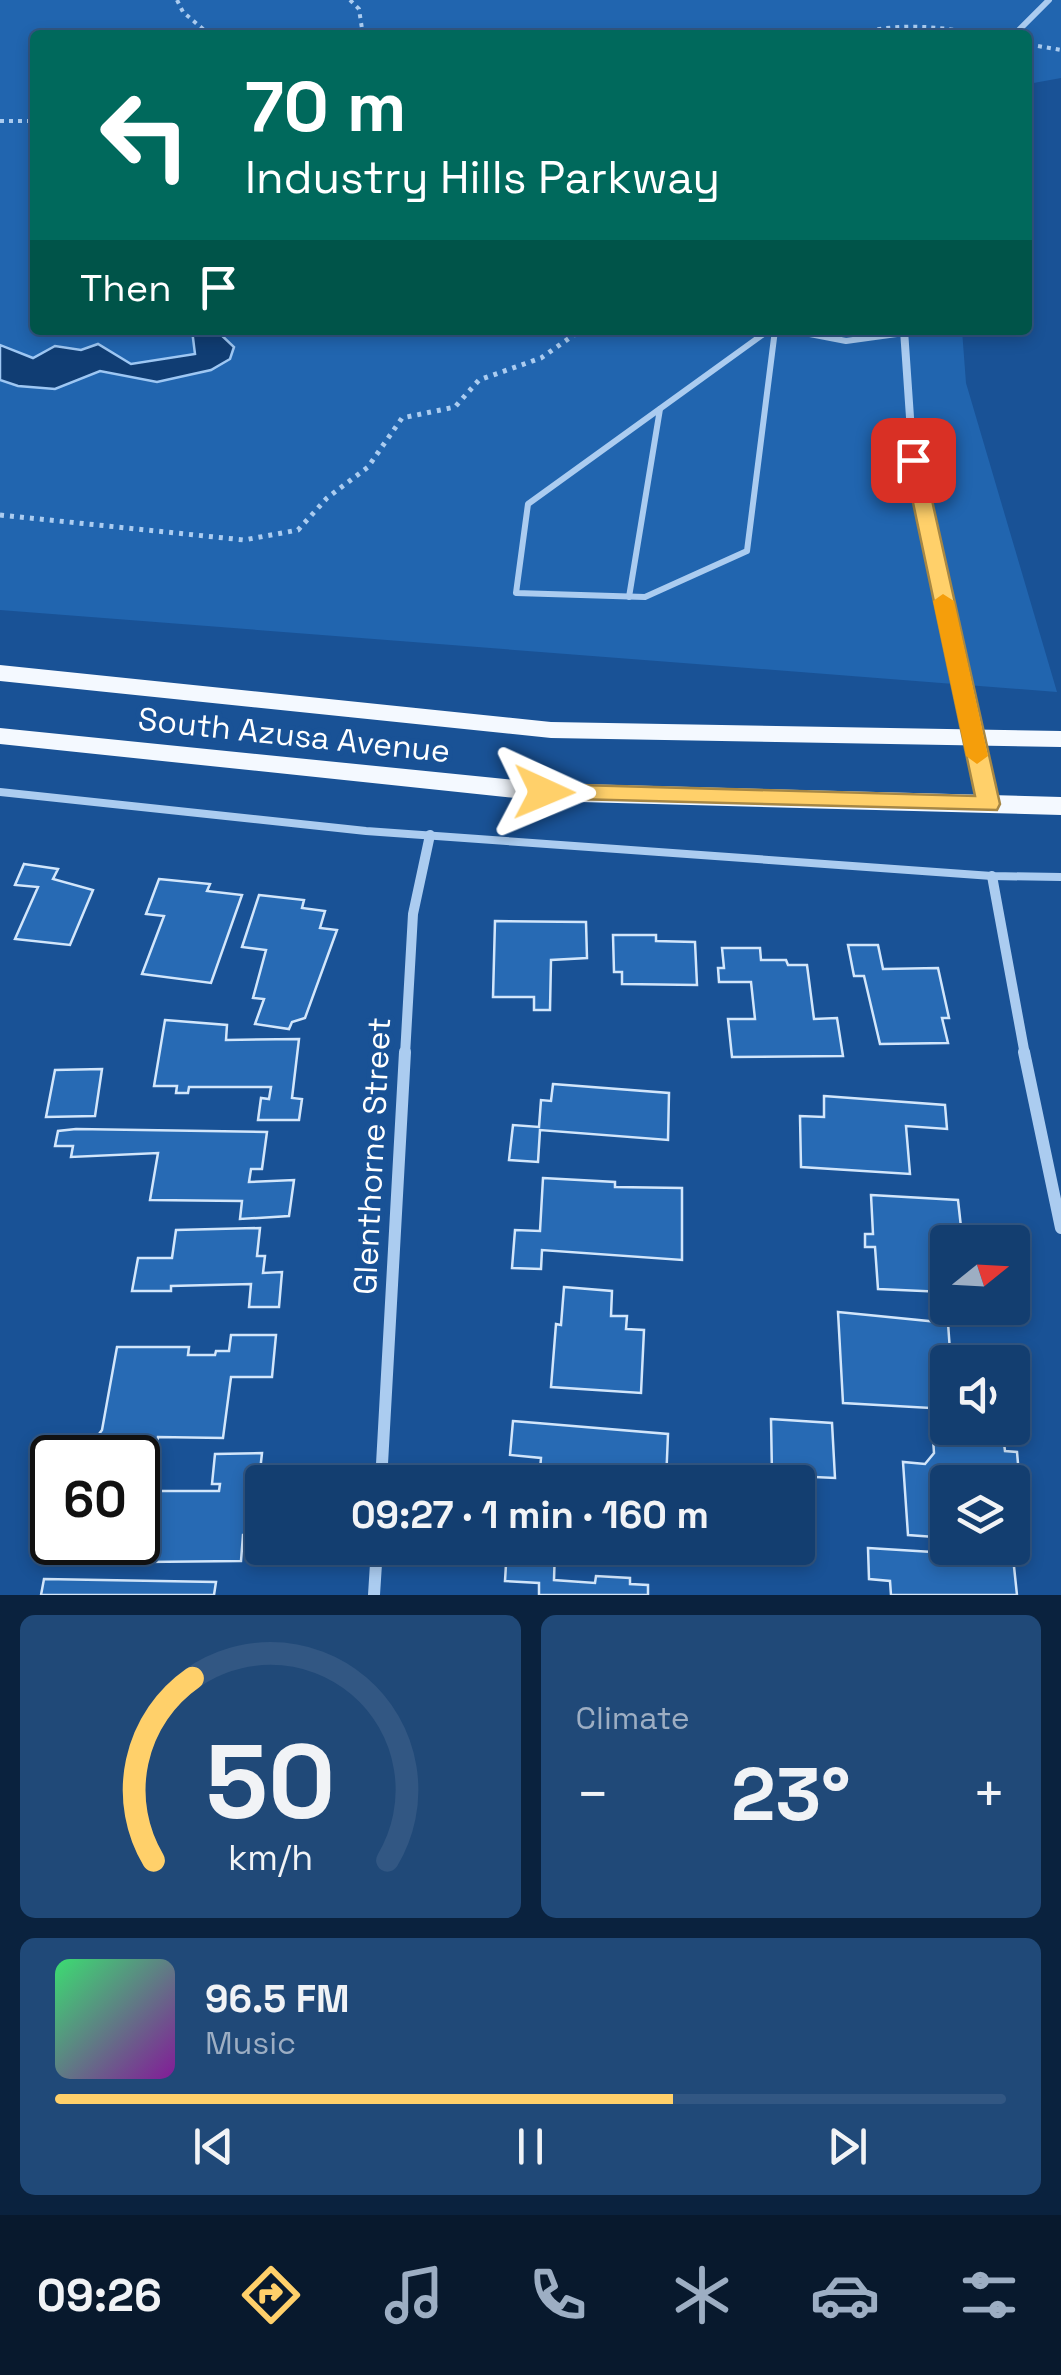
<!DOCTYPE html>
<meta charset="utf-8">
<style>
:root{--surface:#133e70;--page:#204978;--text:#f1f3f6;--muted:#9daec3;--line:#325783;--accent:#ffd06a}
body{margin:0;font-family:"Space Grotesk",sans-serif;background:var(--page);color:var(--text);height:100vh;display:flex;flex-direction:column;font-size:38px;white-space:nowrap}
*{box-sizing:border-box;margin:0}
p{font-size:32px;color:var(--muted)}
.icon{flex:none;width:55px;height:55px;fill:none;stroke:currentColor;stroke-width:2;stroke-linecap:round;stroke-linejoin:round}
.map{position:relative;height:1595px;overflow:hidden}
.side{display:flex;flex-direction:column;gap:20px;padding:20px;background:#0a223e;flex:1}
.side>*{flex:none}
.guide{position:absolute;left:30px;top:30px;width:1002px;height:305px;border-radius:10px;box-shadow:0 5px 15px #0003,0 0 0 2px var(--line);background:#00695c;color:#fff;overflow:hidden}
.needle{width:65px;rotate:72deg}
.buttons{position:absolute;left:930px;top:1225px;display:grid;gap:20px}
.buttons a{display:grid;place-items:center;width:100px;height:100px;border-radius:10px;background:var(--surface);box-shadow:0 5px 15px #0003,0 0 0 2px var(--line);font-size:50px}
.speed{position:absolute;left:30px;top:1435px;display:flex;gap:20px;font-size:50px;font-weight:700;text-align:center}
.speed>*{display:grid;place-content:center;width:130px;height:130px;border-radius:50%;background:var(--surface);box-shadow:0 5px 15px #0003,0 0 0 2px var(--line);line-height:1}
.speed .limit{border:5px solid #111;border-radius:15px;background:#fff;color:#111}
.pin{position:absolute;display:grid;place-items:center;width:85px;height:85px;color:#fff;margin:-42px;border-radius:20px;box-shadow:0 5px 15px #0006}
.me{position:absolute;width:110px;margin:-55px;rotate:91deg;stroke-linejoin:round;filter:drop-shadow(0 0 8px #0008)}
.turn{display:flex;align-items:center;gap:35px;height:210px;padding:0 50px;font-size:45px}
.turn .icon{width:130px;height:130px;stroke-width:2.5}
.turn b{display:block;font-size:70px;line-height:85px}
.then{display:flex;align-items:center;height:95px;padding:0 50px;background:#0003;gap:20px;font-size:38px}
.big{font-size:75px;font-weight:600;line-height:1.1}
.side .tile{flex:1;display:flex;flex-direction:column;justify-content:center;gap:15px;min-width:0;padding:0 35px;border-radius:15px;background:var(--page)}
.side .dial{align-items:center;gap:0}
.dial svg{height:260px;overflow:visible;fill:none;stroke:var(--line);stroke-width:7;stroke-linecap:round;text-anchor:middle}
.dial text{fill:var(--text);stroke:none}
.song{display:flex;align-items:center;gap:30px}
.cover{width:120px;height:120px;border-radius:15px;background:linear-gradient(135deg,hsl(140 70% 55%),hsl(290 70% 35%))}
.played{height:10px;border-radius:5px;background:linear-gradient(90deg,var(--accent) 65%,var(--line) 65%)}
.keys{display:flex;justify-content:space-around;direction:ltr}
.heat{display:flex;justify-content:space-between;align-items:center;font-size:55px;direction:ltr}
.side .tiles{flex:1;display:grid;gap:20px;grid-template-columns:1fr 1fr}
.tile:last-child{grid-column:span 2}
.trip{position:absolute;left:245px;top:1465px;width:570px;height:100px;border-radius:10px;background:var(--surface);box-shadow:0 5px 15px #0003,0 0 0 2px var(--line);font-weight:600;line-height:100px;text-align:center}
.dock{display:flex;height:160px;justify-content:space-around;align-items:center;background:#08192d;color:var(--muted)}
.dock .icon{width:70px;height:70px}
.dock .on{color:var(--accent)}
.dock b{font-size:45px;color:var(--text)}
.map>svg:first-child{display:block}
.green{fill:#2165af}
.water{fill:#103d73;stroke:#9ec7f3;stroke-width:2.5}
.building{fill:#276ab4;stroke:#d2e6fb;stroke-width:2.5}
.lines{fill:none;stroke-linecap:round;stroke-linejoin:round}
.path-far1{stroke:#abccf0;stroke-width:4;stroke-dasharray:4 5;stroke-linecap:butt}
.path{stroke:#abccf0;stroke-width:5;stroke-dasharray:4 6;stroke-linecap:butt}
.service-far1{stroke:#abccf0;stroke-width:6}
.service{stroke:#abccf0;stroke-width:8}
.minor-far3{stroke:#abccf0;stroke-width:6}
.minor-far2{stroke:#abccf0;stroke-width:8}
.minor-far1{stroke:#abccf0;stroke-width:10}
.minor{stroke:#abccf0;stroke-width:12}
.primary{fill:#f4f9ff;fill-rule:evenodd}
.route{fill:#ffd06a;stroke:#a68745;stroke-width:2.5}
.slow{fill:#f59e0b}
.labels{text-anchor:middle;dominant-baseline:central;stroke-width:10;stroke-linejoin:round;paint-order:stroke}
.street-label{font-size:32px;fill:#fff;stroke:#195296}
</style>
<div class="map">
<svg width="1061" height="1595" viewBox="0 0 1061 1595">
<rect width="100%" height="100%" fill="#195296"/>
<path class="green" d="M 0,0 L 1061,0 L 1061,78 L 1028,84 L 1028,35 L 35,35 L 35,330 L 962,330 L 966,383 L 1057,692 L 0,610 Z"/>
<path class="water" d="M 192,330 L 216,330 L 234,347 L 230,359 L 211,370 L 157,382 L 100,371 L 55,389 L 18,386 L 0,380 L 0,345 L 33,358 L 55,346 L 81,350 L 98,344 L 131,364 L 195,354 Z"/>
<g class="building">
<path d="M 24,864 L 58,869 L 53,879 L 93,890 L 70,945 L 15,939 L 38,887 L 15,885 Z"/>
<path d="M 159,879 L 210,884 L 207,891 L 242,895 L 211,983 L 142,974 L 164,916 L 146,914 Z"/>
<path d="M 259,895 L 304,900 L 302,908 L 325,911 L 320,928 L 337,930 L 305,1018 L 292,1022 L 289,1029 L 255,1024 L 264,999 L 253,998 L 266,950 L 242,947 Z"/>
<path d="M 495,921 L 586,922 L 587,958 L 551,960 L 550,1010 L 534,1010 L 534,997 L 493,997 Z"/>
<path d="M 613,935 L 656,935 L 656,941 L 695,942 L 697,985 L 622,984 L 622,972 L 614,972 Z"/>
<path d="M 848,945 L 878,945 L 883,969 L 938,968 L 949,1018 L 942,1018 L 948,1043 L 880,1044 L 864,976 L 854,976 Z"/>
<path d="M 722,948 L 760,948 L 761,960 L 786,960 L 788,965 L 807,965 L 814,1019 L 837,1018 L 843,1056 L 732,1057 L 728,1019 L 755,1019 L 751,982 L 719,982 L 718,968 L 724,968 Z"/>
<path d="M 165,1020 L 227,1025 L 226,1040 L 299,1039 L 292,1098 L 302,1099 L 299,1120 L 258,1120 L 261,1098 L 269,1099 L 271,1087 L 189,1087 L 188,1093 L 176,1093 L 177,1086 L 154,1086 Z"/>
<path d="M 102,1069 L 95,1116 L 46,1117 L 55,1070 Z"/>
<path d="M 553,1084 L 669,1093 L 668,1140 L 540,1130 L 538,1162 L 509,1160 L 513,1125 L 539,1127 L 541,1100 L 551,1101 Z"/>
<path d="M 824,1096 L 945,1105 L 947,1129 L 906,1126 L 910,1174 L 801,1167 L 800,1116 L 824,1117 Z"/>
<path d="M 76,1129 L 267,1132 L 262,1169 L 251,1169 L 249,1182 L 294,1180 L 289,1216 L 240,1219 L 242,1201 L 150,1200 L 158,1153 L 71,1157 L 73,1146 L 55,1146 L 58,1131 Z"/>
<path d="M 543,1178 L 615,1182 L 615,1187 L 682,1188 L 682,1260 L 542,1250 L 541,1269 L 512,1268 L 515,1230 L 540,1231 Z"/>
<path d="M 871,1195 L 958,1200 L 962,1236 L 944,1235 L 946,1251 L 940,1251 L 944,1292 L 878,1289 L 875,1247 L 865,1247 L 865,1234 L 873,1234 Z"/>
<path d="M 260,1228 L 257,1256 L 265,1256 L 263,1273 L 282,1272 L 279,1307 L 249,1307 L 251,1284 L 171,1286 L 171,1291 L 132,1291 L 138,1258 L 172,1258 L 176,1230 Z"/>
<path d="M 564,1287 L 612,1291 L 611,1316 L 627,1316 L 626,1329 L 644,1330 L 641,1393 L 551,1387 L 556,1324 L 561,1325 Z"/>
<path d="M 838,1312 L 948,1323 L 950,1351 L 981,1353 L 982,1362 L 948,1362 L 948,1409 L 843,1403 Z"/>
<path d="M 231,1335 L 276,1335 L 272,1377 L 231,1377 L 223,1438 L 158,1437 L 157,1446 L 90,1446 L 102,1430 L 117,1347 L 189,1347 L 188,1355 L 215,1355 L 216,1351 L 229,1351 Z"/>
<path d="M 771,1419 L 832,1423 L 835,1478 L 772,1475 Z"/>
<path d="M 513,1421 L 668,1434 L 666,1482 L 539,1482 L 541,1458 L 510,1455 Z"/>
<path d="M 932,1423 L 948,1424 L 948,1428 L 1002,1428 L 1005,1451 L 1017,1452 L 1021,1498 L 1012,1497 L 1012,1482 L 948,1482 L 948,1538 L 908,1535 L 903,1462 L 925,1464 L 934,1453 Z"/>
<path d="M 262,1453 L 253,1535 L 243,1535 L 241,1561 L 144,1562 L 144,1558 L 114,1558 L 116,1542 L 138,1542 L 138,1496 L 153,1496 L 153,1491 L 219,1491 L 220,1484 L 212,1484 L 215,1454 Z"/>
<path d="M 507,1548 L 555,1548 L 554,1580 L 595,1583 L 596,1576 L 630,1578 L 630,1584 L 648,1585 L 648,1595 L 539,1595 L 539,1583 L 505,1581 Z"/>
<path d="M 868,1548 L 1013,1557 L 1017,1595 L 891,1595 L 890,1581 L 869,1579 Z"/>
<path d="M 44,1579 L 216,1582 L 214,1595 L 41,1595 Z"/>
</g>
<g class="lines">
<g class="path-far1">
<path d="M 177,0 L 183,12 L 210,35"/>
<path d="M 350,0 L 359,9 L 362,29 L 381,35"/>
<path d="M 851,35 C 897,22 939,26 985,35"/>
<path d="M 1038,46 L 1061,50"/>
<path d="M 0,121 L 35,121"/>
</g>
<path class="path" d="M 0,515 L 244,540 L 298,530 L 327,498 L 368,467 L 402,418 L 455,407 L 479,380 L 541,358 L 581,330"/>
<g class="service-far1">
<path d="M 769,330 L 528,504 L 516,593 L 645,597 L 747,551 L 775,330"/>
<path d="M 789,330 L 846,341 L 904,333"/>
<path d="M 629,597 L 660,409"/>
</g>
<path class="service" d="M 0,792 L 366,831 L 992,876 L 1061,877"/>
<path class="minor-far3" d="M 1014,35 L 1049,0"/>
<path class="minor-far2" d="M 904,330 L 913,461 L 948,622"/>
<g class="minor-far1">
<path d="M 948,620 L 988,804"/>
<path d="M 992,876 L 1025,1055"/>
<path d="M 405,1055 L 413,914 L 430,835"/>
</g>
<g class="minor">
<path d="M 1024,1052 L 1061,1228"/>
<path d="M 381,1482 L 405,1052"/>
<path d="M 374,1595 L 377,1548"/>
</g>
<g class="primary">
<path d="M 0,665 L 551,722 L 1061,731 L 1061,747 L 551,738 L 0,681 Z"/>
<path d="M 0,728 L 544,783 L 1061,797 L 1061,815 L 544,801 L 0,744 Z"/>
</g>
</g>
<path class="route" d="M 913,455 L 923,460 L 1000,804 L 997,810 L 536,798 L 533,792 L 544,784 L 975,796 L 904,460 Z"/>
<path class="slow" d="M 943,594 L 954,601 L 988,756 L 977,764 L 966,756 L 933,601 Z"/>
<g class="labels">
<g class="street-label">
<text transform="translate(294 735) rotate(6)">South Azusa Avenue</text>
<text transform="translate(372 1156) rotate(-87)">Glenthorne Street</text>
</g>
</g>
</svg>
<div class="buttons">
<a><svg class="needle" viewBox="-14 -14 28 28"><path d="M0-13l5 13h-10z" fill="#e53935"/><path d="M0 13l5-13h-10z" fill="#9daec3"/></svg></a>
<a><svg class="icon" aria-label="sound" viewBox="0 0 24 24"><path d="M4 9h4l5-4v14l-5-4H4zM17 9q2 3 0 6"/></svg></a>
<a><svg class="icon" aria-label="layers" viewBox="0 0 24 24"><path d="M12 4l9 5-9 5-9-5zM3 14l9 5 9-5"/></svg></a>
</div>
<div class="speed"><div class="limit">60</div></div>
<div class="pin" style="left:913px;top:460px;background:#d93025"><svg class="icon" aria-label="arrive" viewBox="0 0 24 24"><path d="M6 21V4h12l-3 4 3 4H6"/></svg></div>
<svg class="me" style="left:544px;top:792px" viewBox="-20 -20 40 40"><path d="M0-17L14 15 0 8-14 15z" fill="#ffd06a" stroke="#fff" stroke-width="4"/></svg>
<div class="trip">09:27 · 1 min · 160 m</div>
<div class="guide">
<div class="turn"><svg class="icon" aria-label="left" viewBox="0 0 24 24"><path d="M17 20v-9H6M10 6l-5 5 5 5"/></svg><div><b>70 m</b>Industry Hills Parkway</div></div>
<div class="then">Then<svg class="icon" aria-label="arrive" viewBox="0 0 24 24"><path d="M6 21V4h12l-3 4 3 4H6"/></svg></div>
</div>
</div>
<section class="side">
<div class="tiles">
<div class="tile dial"><svg viewBox="0 0 100 80">
<path d="M14 69A42 42 0 1 1 86 69"/>
<path d="M14 69A42 42 0 0 1 26 13" stroke="#ffd06a"/>
<text x="50" y="56" font-size="32" font-weight="700">50</text>
<text x="50" y="72" font-size="11">km/h</text>
</svg></div>
<div class="tile"><p>Climate</p>
<div class="heat"><a>−</a><b class="big">23°</b><a>+</a></div>
</div>
<div class="tile">
<div class="song"><i class="cover"></i><div><b>96.5 FM</b><p>Music</p></div></div>
<div class="played"></div>
<div class="keys"><svg class="icon" aria-label="previous" viewBox="0 0 24 24"><path d="M18 5L8 12l10 7zM5 5v14"/></svg><svg class="icon" aria-label="pause" viewBox="0 0 24 24"><path d="M8 5v14M16 5v14"/></svg><svg class="icon" aria-label="next" viewBox="0 0 24 24"><path d="M6 5l10 7-10 7zM19 5v14"/></svg></div>
</div>
</div>
</section>
<nav class="dock">
<b>09:26</b>
<svg class="icon on" aria-label="directions" viewBox="0 0 24 24"><path d="M12 3l9 9-9 9-9-9zM9 14v-3h6M13 9l2 2-2 2"/></svg>
<svg class="icon" aria-label="music" viewBox="0 0 24 24"><path d="M9 18V5l10-2v13"/><circle cx="6" cy="18" r="3"/><circle cx="16" cy="16" r="3"/></svg>
<svg class="icon" aria-label="phone" viewBox="0 0 24 24"><path d="M5 4h4l2 5-3 2q2 4 5 5l2-3 5 2v4C11 20 4 13 5 4z"/></svg>
<svg class="icon" aria-label="climate" viewBox="0 0 24 24"><path d="M12 3v18M4 7l16 10M4 17L20 7"/></svg>
<svg class="icon" aria-label="car" viewBox="0 0 24 24"><path d="M5 17H2v-5l4-1 3-4h7l3 4 3 1v5h-3M9 17h6M6 11h13"/><circle cx="7" cy="17" r="2"/><circle cx="17" cy="17" r="2"/></svg>
<svg class="icon" aria-label="filters" viewBox="0 0 24 24"><path d="M4 7h16M4 17h16"/><circle cx="9" cy="7" r="2"/><circle cx="15" cy="17" r="2"/></svg>
</nav>
